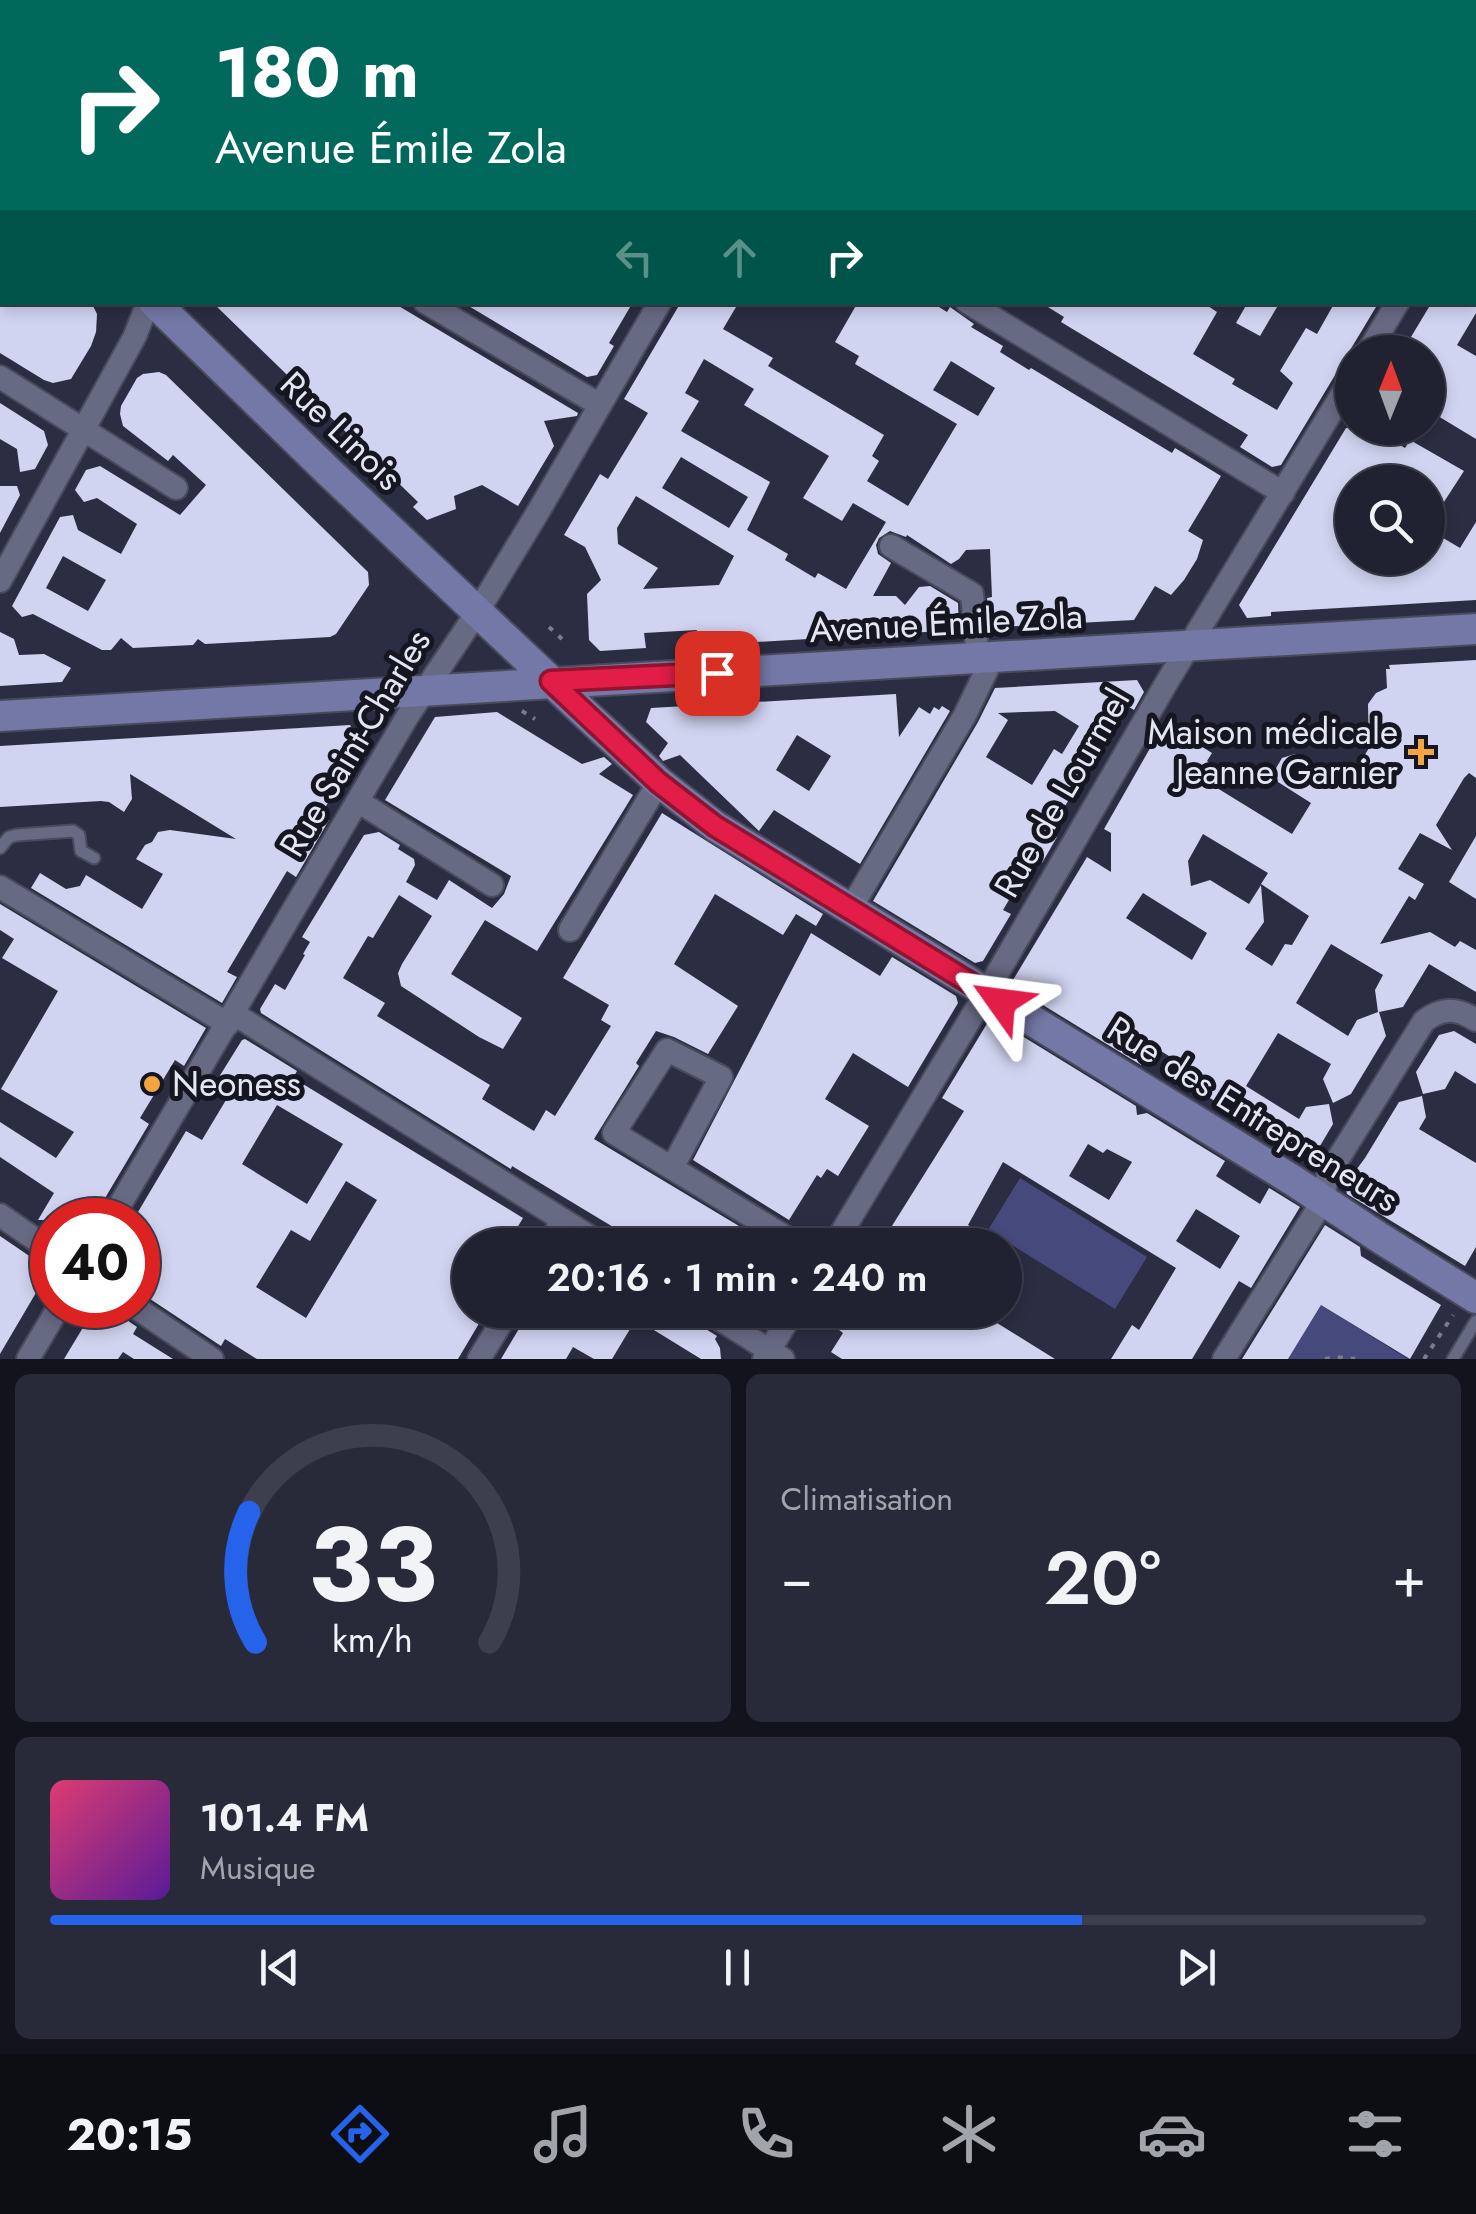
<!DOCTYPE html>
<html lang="fr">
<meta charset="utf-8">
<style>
:root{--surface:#202232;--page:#282a3a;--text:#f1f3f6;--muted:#a2a4ac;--line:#3d3f4d;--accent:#2563eb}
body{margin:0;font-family:Jost,sans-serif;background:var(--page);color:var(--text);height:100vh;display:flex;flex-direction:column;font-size:38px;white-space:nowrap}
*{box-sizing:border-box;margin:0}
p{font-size:32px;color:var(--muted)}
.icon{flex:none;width:55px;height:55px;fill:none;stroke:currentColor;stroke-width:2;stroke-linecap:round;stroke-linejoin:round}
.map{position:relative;height:1359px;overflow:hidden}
.side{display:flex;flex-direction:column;gap:15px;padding:15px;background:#12131c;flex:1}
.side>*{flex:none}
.hud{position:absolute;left:0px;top:0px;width:1478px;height:305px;box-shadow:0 5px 15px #0003,0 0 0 2px var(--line);background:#00695c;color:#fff;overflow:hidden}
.needle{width:65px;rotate:1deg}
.buttons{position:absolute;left:1335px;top:335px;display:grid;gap:20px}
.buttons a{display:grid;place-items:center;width:110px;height:110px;border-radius:50%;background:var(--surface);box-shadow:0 5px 15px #0003,0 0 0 2px var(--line);font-size:50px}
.speed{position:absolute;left:30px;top:1198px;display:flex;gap:20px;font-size:50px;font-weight:700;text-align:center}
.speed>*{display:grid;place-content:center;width:130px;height:130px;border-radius:50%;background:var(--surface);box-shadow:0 5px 15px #0003,0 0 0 2px var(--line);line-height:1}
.speed .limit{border:15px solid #d22;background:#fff;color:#111}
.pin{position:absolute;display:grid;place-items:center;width:85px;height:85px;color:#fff;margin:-42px;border-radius:20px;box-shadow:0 5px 15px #0006}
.me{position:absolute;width:110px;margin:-55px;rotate:301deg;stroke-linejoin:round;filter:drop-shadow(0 0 8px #0008)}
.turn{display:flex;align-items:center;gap:35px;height:210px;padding:0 50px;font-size:45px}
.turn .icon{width:130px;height:130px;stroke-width:2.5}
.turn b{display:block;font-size:70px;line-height:85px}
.lanes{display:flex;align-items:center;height:95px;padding:0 50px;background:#0003;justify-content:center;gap:50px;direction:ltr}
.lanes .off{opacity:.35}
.big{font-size:75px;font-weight:600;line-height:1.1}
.side .card{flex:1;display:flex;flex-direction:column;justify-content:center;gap:15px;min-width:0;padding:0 35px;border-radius:15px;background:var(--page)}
.side .dial{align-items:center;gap:0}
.dial svg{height:260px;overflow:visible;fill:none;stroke:var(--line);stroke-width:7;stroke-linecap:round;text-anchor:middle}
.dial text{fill:var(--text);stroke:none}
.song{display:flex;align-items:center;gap:30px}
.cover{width:120px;height:120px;border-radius:15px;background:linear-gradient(135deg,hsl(340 70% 55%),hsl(270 70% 35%))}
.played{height:10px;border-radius:5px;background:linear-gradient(90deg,var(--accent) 75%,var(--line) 75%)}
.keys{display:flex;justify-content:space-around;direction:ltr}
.heat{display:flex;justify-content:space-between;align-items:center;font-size:55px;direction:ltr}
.side .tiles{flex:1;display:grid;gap:15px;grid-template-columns:1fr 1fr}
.card:last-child{grid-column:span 2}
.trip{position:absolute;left:452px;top:1228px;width:570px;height:100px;border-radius:50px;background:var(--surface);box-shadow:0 5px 15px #0003,0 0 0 2px var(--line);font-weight:600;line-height:100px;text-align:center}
.dock{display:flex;height:160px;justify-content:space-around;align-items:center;background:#0d0e14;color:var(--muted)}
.dock .icon{width:70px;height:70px}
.dock .on{color:var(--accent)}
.dock b{font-size:45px;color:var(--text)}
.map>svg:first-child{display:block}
.green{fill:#46497b}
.building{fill:#d1d4f0;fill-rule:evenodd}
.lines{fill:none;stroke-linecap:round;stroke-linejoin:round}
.lane-casing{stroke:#494b5d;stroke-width:15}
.street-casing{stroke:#494b5d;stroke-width:26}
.secondary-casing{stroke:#494b5d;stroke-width:34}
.path{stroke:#7b7d8f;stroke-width:4;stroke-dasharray:5 8;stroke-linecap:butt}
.lane{stroke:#676a83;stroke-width:11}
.street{stroke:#676a83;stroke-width:22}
.secondary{stroke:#7478a6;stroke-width:30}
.route-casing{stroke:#92132f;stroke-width:25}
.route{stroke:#e11d48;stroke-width:18}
.poi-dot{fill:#f2a541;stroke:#151620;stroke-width:4}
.labels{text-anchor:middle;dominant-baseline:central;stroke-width:10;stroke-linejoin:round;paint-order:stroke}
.street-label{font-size:35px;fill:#e4e6f4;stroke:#151620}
.poi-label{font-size:35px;fill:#e4e6f4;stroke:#151620;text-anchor:end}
</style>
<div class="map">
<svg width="1476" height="1359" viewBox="0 0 1476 1359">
<rect width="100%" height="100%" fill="#2b2d42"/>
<g class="green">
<path d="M 484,0 L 672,0 L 670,2 L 489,2 Z"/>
<path d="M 1020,1178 L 1147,1257 L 1115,1309 L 988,1230 Z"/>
<path d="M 1321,1305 L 1408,1359 L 1288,1359 Z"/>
</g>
<g class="building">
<path d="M 0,302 L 91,302 L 97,314 L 96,332 L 91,346 L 71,379 L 53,383 L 44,380 L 0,353 Z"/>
<path d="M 212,302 L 392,302 L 578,413 L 577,416 L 544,421 L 554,446 L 518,506 L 482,485 L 454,496 L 456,509 L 427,520 L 413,507 L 418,502 Z"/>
<path d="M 462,302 L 633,302 L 609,343 L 614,346 L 597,375 L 587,377 Z"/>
<path d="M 681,302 L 739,302 L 723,329 L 773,358 L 768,366 L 884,435 L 872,456 L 879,461 L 867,481 L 908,506 L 957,424 L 855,364 L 859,356 L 835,342 L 858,302 L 931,302 L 947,312 L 950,307 L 974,324 L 971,327 L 1003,346 L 1000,352 L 1029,370 L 1031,368 L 1172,453 L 1175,448 L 1221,476 L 1188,531 L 1203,540 L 1197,559 L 1184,580 L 1171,595 L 1155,586 L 1134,620 L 1000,627 L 993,622 L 990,622 L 987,598 L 992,597 L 990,549 L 966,550 L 959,559 L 951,564 L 907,535 L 906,537 L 890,531 L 879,538 L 876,545 L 878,554 L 891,563 L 873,596 L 896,596 L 905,605 L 919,587 L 930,586 L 958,603 L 959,630 L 689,646 L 697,630 L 644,633 L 646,648 L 600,651 L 589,640 L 587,594 L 601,580 L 585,547 L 564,535 L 600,474 L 608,479 L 648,413 L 624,399 ZM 704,359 L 754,389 L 744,405 L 829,456 L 803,498 L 842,521 L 853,503 L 886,522 L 846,589 L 818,573 L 815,578 L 785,560 L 788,554 L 747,530 L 770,482 L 681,431 L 699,401 L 685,393 ZM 951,361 L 995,388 L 978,416 L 933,390 ZM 681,457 L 748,497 L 729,528 L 662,488 ZM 636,496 L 734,556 L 719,585 L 643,589 L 658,568 L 618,544 L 617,528 Z"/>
<path d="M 1040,302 L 1202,302 L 1217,312 L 1193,354 L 1235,379 L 1232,384 L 1277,410 L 1293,383 L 1280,371 L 1306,328 L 1317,334 L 1335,302 L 1379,302 L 1281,465 L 1272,467 L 1240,447 L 1248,435 L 1061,322 L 1064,317 Z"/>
<path d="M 1248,302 L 1280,302 L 1260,336 L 1236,323 Z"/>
<path d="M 1432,302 L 1476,302 L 1476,313 L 1457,345 L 1476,356 L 1476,439 L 1428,410 L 1428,352 L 1402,352 Z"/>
<path d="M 159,372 L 166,375 L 368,572 L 369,585 L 336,634 L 330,637 L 205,644 L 198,639 L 193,645 L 133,648 L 121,638 L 111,650 L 102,650 L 33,614 L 22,617 L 12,606 L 60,517 L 73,515 L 78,530 L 121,554 L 137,524 L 97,498 L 84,502 L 75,490 L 86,470 L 100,466 L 180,515 L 206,485 L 173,455 L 168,461 L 123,426 L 120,414 L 121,406 L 137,378 L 143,374 ZM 63,556 L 106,580 L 88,611 L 46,588 Z"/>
<path d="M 0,403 L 44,431 L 48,445 L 35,469 L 20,472 L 17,449 L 0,439 Z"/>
<path d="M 1346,428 L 1372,428 L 1405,448 L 1410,440 L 1464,471 L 1440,508 L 1428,500 L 1428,482 L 1352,482 L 1352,560 L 1428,558 L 1428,529 L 1460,548 L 1476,522 L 1476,600 L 1271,612 L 1271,616 L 1247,618 L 1239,605 Z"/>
<path d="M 0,486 L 17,486 L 20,495 L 0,533 Z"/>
<path d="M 0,632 L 14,639 L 19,655 L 44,654 L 71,668 L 62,682 L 0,686 Z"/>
<path d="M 1476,660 L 1476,778 L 1469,773 L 1464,778 L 1436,825 L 1452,850 L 1420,833 L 1398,869 L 1424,884 L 1415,900 L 1409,896 L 1380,944 L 1430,932 L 1455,947 L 1460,941 L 1476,950 L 1476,992 L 1429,964 L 1403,1007 L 1379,1012 L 1386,1036 L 1351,1094 L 1333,1103 L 1323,1079 L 1331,1064 L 1278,1033 L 1246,1086 L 1299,1119 L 1306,1107 L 1329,1104 L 1333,1124 L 1320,1146 L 1297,1152 L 1197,1090 L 1204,1078 L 1153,1046 L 1141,1065 L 1015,988 L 1013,980 L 1087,857 L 1111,872 L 1111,833 L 1104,829 L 1153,743 L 1159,739 L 1167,725 L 1212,753 L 1207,761 L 1211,764 L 1204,780 L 1292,834 L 1311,803 L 1278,782 L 1275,770 L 1282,758 L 1295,754 L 1347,785 L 1369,748 L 1368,704 L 1376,693 L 1387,688 L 1386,669 L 1390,669 L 1389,665 ZM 1203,834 L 1268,873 L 1261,884 L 1309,916 L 1292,945 L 1285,944 L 1272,966 L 1245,949 L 1264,922 L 1261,885 L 1249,904 L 1210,880 L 1191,886 L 1188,861 ZM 1143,893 L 1207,933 L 1192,960 L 1126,918 ZM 1331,944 L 1383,975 L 1375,990 L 1378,1012 L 1357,1020 L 1348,1036 L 1296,1003 Z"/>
<path d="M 1137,680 L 1144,692 L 1134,710 L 1126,705 L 1065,806 L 1050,832 L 1057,837 L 1042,863 L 1034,858 L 1003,910 L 1011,914 L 983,961 L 975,963 L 873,901 L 978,722 L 995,688 ZM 1055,711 L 1079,726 L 1062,754 L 1054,749 L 1032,785 L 986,757 L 1008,720 L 998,713 Z"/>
<path d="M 896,694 L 899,737 L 919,707 L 930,714 L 934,707 L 939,710 L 942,706 L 950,711 L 860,864 L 774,810 L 759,831 L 680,755 L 663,761 L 659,756 L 668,743 L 646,722 L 651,708 ZM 797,735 L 831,756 L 809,791 L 776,770 Z"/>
<path d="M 497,712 L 582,764 L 604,757 L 612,764 L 599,774 L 633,795 L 537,951 L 485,920 L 451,974 L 522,1018 L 503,1049 L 479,1037 L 401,986 L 398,973 L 402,964 L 432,916 L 399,895 L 373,938 L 368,936 L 343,978 L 385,1003 L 377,1016 L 490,1085 L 482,1099 L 534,1131 L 546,1110 L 555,1116 L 611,1026 L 601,1020 L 609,1005 L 563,978 L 662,813 L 823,914 L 816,926 L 796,914 L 783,935 L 715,894 L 674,964 L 738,1006 L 708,1054 L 674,1037 L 656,1031 L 636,1063 L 639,1066 L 594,1139 L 739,1226 L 736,1231 L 758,1245 L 643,1245 L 512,1166 L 511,1169 L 261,1013 L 260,1009 L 275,984 L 285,990 L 305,955 L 303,954 L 310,942 L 302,937 L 364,835 L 379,832 L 400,845 L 398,849 L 414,859 L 415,865 L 406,882 L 437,900 L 449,880 L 492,908 L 504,894 L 511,876 L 385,800 L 435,717 Z"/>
<path d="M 350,725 L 362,746 L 320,816 L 329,820 L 296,877 L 287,871 L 227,972 L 237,977 L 222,1003 L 31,888 L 40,873 L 66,889 L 80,886 L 86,875 L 142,909 L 163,874 L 136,859 L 145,845 L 152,842 L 158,832 L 170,830 L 236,839 L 130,774 L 132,799 L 124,812 L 109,802 L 101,801 L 0,807 L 0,746 Z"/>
<path d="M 1476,836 L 1476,899 L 1449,882 Z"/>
<path d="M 0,904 L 206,1028 L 184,1066 L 175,1060 L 140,1118 L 149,1124 L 92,1220 L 38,1220 L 54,1193 L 0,1157 L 0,1122 L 56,1158 L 74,1132 L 1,1089 L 58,991 L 2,958 L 14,939 L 0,930 Z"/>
<path d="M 811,933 L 880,976 L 892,957 L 956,996 L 958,1003 L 908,1087 L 853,1053 L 825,1099 L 869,1126 L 838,1176 L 827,1169 L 821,1178 L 817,1175 L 789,1220 L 693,1160 Z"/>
<path d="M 996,1020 L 1136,1106 L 1137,1115 L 1147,1113 L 1225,1161 L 1216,1176 L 1260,1204 L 1269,1188 L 1300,1207 L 1251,1288 L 1239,1281 L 1192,1359 L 1111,1359 L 1132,1325 L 1139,1330 L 1176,1268 L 1003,1162 L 968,1225 L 1001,1245 L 880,1245 L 964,1111 L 942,1098 L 988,1022 ZM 1088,1144 L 1103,1153 L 1107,1149 L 1132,1162 L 1109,1200 L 1069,1176 ZM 1196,1209 L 1240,1236 L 1220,1269 L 1176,1241 Z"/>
<path d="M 1454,1031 L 1476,1044 L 1476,1084 L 1455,1071 L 1445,1089 L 1423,1094 L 1416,1072 L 1439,1035 Z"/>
<path d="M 245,1039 L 297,1071 L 293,1078 L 523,1218 L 514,1233 L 533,1245 L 470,1245 L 470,1310 L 487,1310 L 458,1359 L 257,1359 L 225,1339 L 221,1346 L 138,1291 L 138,1212 L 186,1131 L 202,1140 L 235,1085 L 219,1077 L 242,1040 ZM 277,1105 L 343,1144 L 307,1204 L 242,1164 ZM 346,1181 L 377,1200 L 306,1318 L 256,1287 L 291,1230 L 310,1241 Z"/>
<path d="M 1422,1096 L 1426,1117 L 1419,1129 L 1476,1163 L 1476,1247 L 1465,1266 L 1347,1194 L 1345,1185 L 1365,1158 L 1399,1102 Z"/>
<path d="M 1325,1225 L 1360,1247 L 1361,1256 L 1441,1305 L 1410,1359 L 1321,1305 L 1288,1359 L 1242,1359 Z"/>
<path d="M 0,1236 L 44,1266 L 47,1274 L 0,1354 Z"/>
<path d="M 105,1305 L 137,1327 L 133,1334 L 173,1359 L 134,1359 L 123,1352 L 118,1359 L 64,1359 L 96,1306 Z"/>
<path d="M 530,1310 L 675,1310 L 717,1336 L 715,1339 L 720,1348 L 721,1359 L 701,1359 L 636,1319 L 612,1359 L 594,1359 L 573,1347 L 566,1359 L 501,1359 Z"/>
<path d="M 838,1310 L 976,1310 L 1055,1359 L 842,1359 L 831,1352 L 843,1333 L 830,1323 Z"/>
</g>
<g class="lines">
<g class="lane-casing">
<g id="lane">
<path d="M 0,848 L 9,837 L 17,835 L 73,831 L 79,835 L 81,851 L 94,858"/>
<path d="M 1453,1359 L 1476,1321"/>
</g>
</g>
<g class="street-casing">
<g id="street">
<path d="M 460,0 L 464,2"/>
<path d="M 1179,0 L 1183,2"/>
<path d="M 359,2 L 360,0"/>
<path d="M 835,2 L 837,0"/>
<path d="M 1269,2 L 1270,0"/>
<path d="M 1475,177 L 1476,175"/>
<path d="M 425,302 L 600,405"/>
<path d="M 967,302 L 1283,493"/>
<path d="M 1368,352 L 1398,302"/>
<path d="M 0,377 L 176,488"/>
<path d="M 891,546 L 972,594 L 978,658"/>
<path d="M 0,581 L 135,336 L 148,302"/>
<path d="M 359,802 L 492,885"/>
<path d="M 0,887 L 228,1024"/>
<path d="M 851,908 L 965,715 L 993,657"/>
<path d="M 570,930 L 659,782"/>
<path d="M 234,1014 L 603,1245"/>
<path d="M 672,1168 L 721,1077 L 667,1050 L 614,1133 L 799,1245"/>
<path d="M 0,1215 L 52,1251"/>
<path d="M 111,1220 L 407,717 L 478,611 L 538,512 L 660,302"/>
<path d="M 548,1245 L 563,1220"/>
<path d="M 834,1245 L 986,993 L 1167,682 L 1352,378"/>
<path d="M 132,1305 L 212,1359"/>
<path d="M 705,1310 L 783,1359"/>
<path d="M 28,1359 L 60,1305"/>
<path d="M 479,1359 L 509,1310"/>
<path d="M 764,1359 L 794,1310"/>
<path d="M 1224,1359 L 1314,1215 L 1322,1200 L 1328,1175 L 1424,1021 C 1443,1007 1457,1008 1476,1020"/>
</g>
</g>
<g class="secondary-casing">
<g id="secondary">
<path d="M 0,144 L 2,146"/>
<path d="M 154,302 L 329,472 L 591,719 L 659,782 L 715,826 L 1294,1181 L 1380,1238 L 1476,1298"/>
<path d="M 0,716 C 492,685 984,658 1476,629"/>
</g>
</g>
<g class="path">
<path d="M 527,0 L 531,2"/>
<path d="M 16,2 L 19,0"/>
<path d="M 169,2 L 171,0"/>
<path d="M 543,2 L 545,0"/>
<path d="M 0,22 L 2,19"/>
<path d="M 0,86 L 2,88"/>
<path d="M 0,263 L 2,260"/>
<path d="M 549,627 L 562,639"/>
<path d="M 522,711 L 535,719"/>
<path d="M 1325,1359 L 1336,1357 L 1355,1359"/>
<path d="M 1424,1359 L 1453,1315"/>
</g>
<use href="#lane" class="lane"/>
<use href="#street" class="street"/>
<use href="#secondary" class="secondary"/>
</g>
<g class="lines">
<g class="route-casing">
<path id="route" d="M 717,673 L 551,681 L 658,782 L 715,826 L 1001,1002"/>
</g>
<use href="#route" class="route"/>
</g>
<g class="poi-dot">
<path d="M1416 737h10v10h10v10h-10v10h-10v-10h-10v-10h10z"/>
<circle cx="152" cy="1084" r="10"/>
</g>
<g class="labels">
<g class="street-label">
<text transform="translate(341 431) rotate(44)">Rue Linois</text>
<text transform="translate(946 623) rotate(-3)">Avenue Émile Zola</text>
<text transform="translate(355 743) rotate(-59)">Rue Saint-Charles</text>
<text transform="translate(1062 793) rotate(-60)">Rue de Lourmel</text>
<text transform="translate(1253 1114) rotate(32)">Rue des Entrepreneurs</text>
</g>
<g class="poi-label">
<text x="1398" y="732">Maison médicale<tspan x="1398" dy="40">Jeanne Garnier</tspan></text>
<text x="172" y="1084" text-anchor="start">Neoness</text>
</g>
</g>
</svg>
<div class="buttons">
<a><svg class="needle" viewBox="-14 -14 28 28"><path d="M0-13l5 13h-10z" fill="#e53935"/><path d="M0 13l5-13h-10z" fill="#a2a4ac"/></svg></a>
<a><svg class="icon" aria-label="search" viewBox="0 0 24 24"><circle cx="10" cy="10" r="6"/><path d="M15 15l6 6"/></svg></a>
</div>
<div class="speed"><div class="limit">40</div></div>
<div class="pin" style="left:717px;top:673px;background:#d93025"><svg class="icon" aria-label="arrive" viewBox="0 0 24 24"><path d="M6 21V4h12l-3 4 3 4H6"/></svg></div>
<svg class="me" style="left:1001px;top:1002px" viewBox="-20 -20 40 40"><path d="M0-17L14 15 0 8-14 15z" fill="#e11d48" stroke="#fff" stroke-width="4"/></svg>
<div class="trip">20:16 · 1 min · 240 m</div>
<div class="hud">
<div class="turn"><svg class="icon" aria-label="right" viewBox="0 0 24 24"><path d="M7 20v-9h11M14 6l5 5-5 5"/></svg><div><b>180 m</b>Avenue Émile Zola</div></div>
<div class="lanes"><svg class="icon off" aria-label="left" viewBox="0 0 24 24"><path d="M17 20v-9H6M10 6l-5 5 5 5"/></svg><svg class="icon off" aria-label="ahead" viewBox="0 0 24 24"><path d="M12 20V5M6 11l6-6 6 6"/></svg><svg class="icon" aria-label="right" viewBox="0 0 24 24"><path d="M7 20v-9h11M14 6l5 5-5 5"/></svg></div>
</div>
</div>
<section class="side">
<div class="tiles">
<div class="card dial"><svg viewBox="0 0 100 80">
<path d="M14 69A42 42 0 1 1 86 69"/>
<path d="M14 69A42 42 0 0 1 12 29" stroke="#2563eb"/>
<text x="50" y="56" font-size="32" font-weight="700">33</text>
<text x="50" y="72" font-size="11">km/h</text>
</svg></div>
<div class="card"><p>Climatisation</p>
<div class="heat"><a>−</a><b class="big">20°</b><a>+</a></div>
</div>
<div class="card">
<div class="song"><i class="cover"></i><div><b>101.4 FM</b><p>Musique</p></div></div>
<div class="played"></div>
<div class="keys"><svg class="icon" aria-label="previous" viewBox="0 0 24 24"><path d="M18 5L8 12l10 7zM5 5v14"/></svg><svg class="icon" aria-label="pause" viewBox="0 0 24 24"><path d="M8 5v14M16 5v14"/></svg><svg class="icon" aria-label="next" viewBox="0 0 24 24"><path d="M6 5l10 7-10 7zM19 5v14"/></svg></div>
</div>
</div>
</section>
<nav class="dock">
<b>20:15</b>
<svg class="icon on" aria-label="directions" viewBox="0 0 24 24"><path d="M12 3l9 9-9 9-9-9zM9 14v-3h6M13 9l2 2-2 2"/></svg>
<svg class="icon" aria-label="music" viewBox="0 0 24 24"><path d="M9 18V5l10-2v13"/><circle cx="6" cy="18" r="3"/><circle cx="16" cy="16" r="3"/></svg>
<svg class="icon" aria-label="phone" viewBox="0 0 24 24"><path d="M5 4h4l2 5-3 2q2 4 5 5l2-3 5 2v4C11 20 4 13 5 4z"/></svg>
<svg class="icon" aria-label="climate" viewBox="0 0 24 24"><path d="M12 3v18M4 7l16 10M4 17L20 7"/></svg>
<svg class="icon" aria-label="car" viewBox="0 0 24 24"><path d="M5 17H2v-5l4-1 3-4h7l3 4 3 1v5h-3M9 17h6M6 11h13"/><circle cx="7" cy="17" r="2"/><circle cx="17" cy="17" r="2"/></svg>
<svg class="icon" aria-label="filters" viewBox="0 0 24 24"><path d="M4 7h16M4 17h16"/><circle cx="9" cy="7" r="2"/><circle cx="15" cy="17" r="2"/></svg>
</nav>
